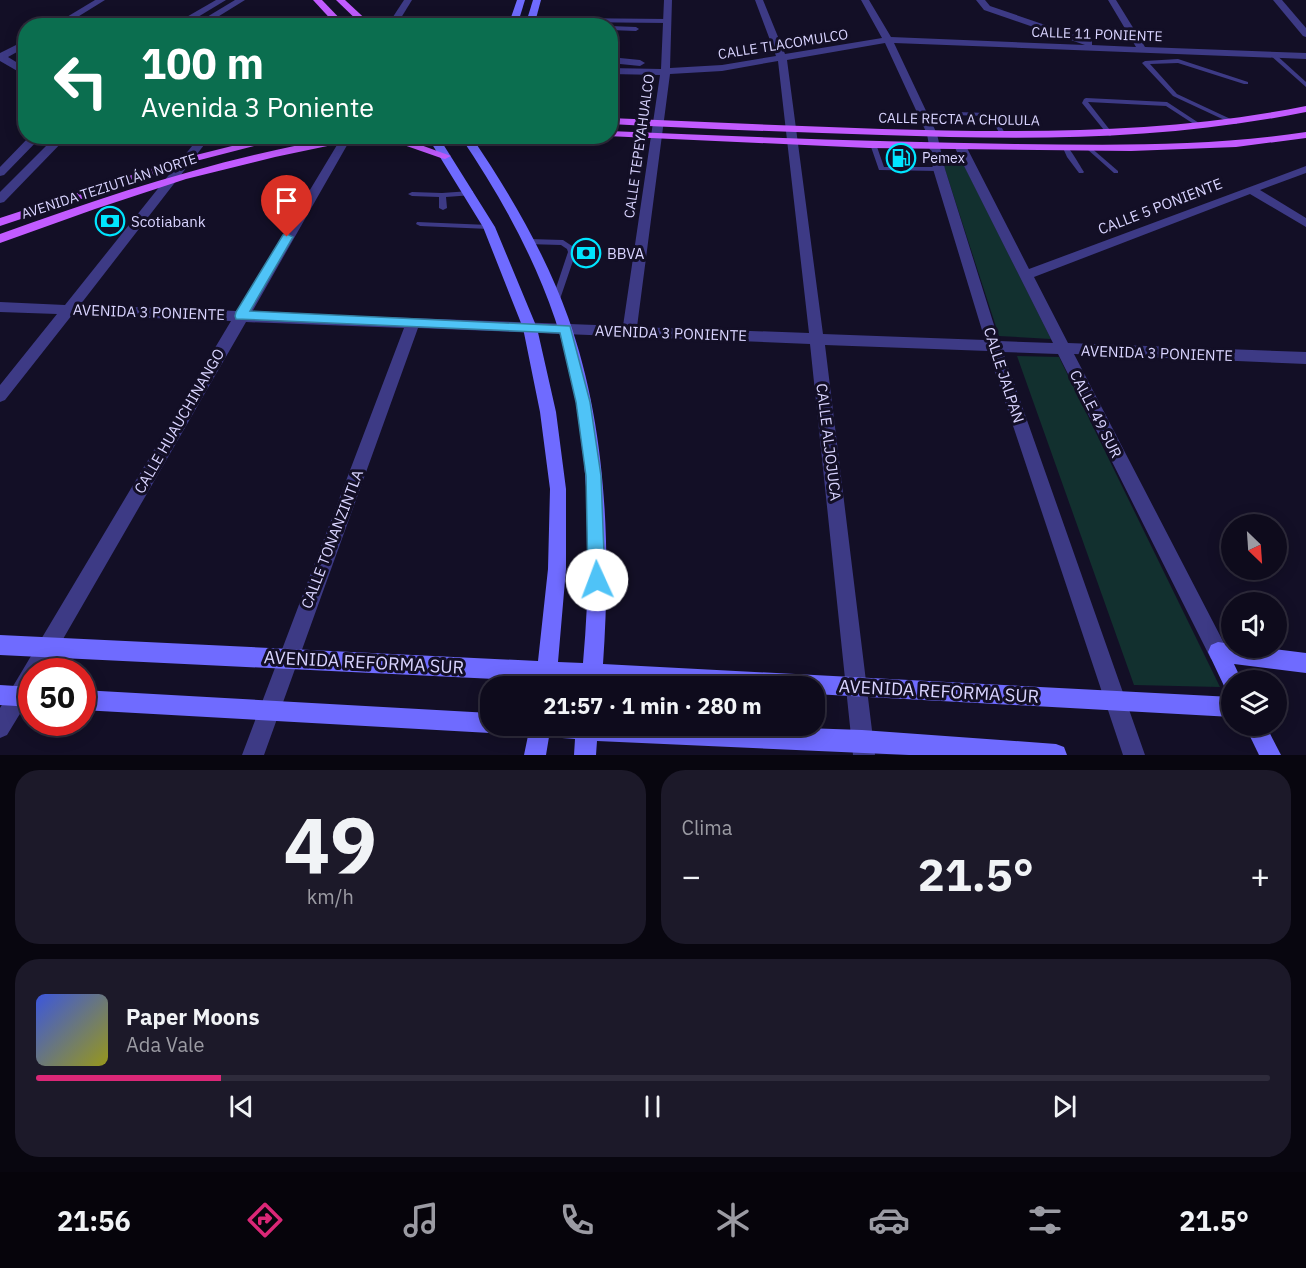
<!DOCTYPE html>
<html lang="es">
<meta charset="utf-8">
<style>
:root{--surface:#0e0b1c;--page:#1c1929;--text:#f1f3f6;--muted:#9b9ba3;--line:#2e2b3b;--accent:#db2777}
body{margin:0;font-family:"IBM Plex Sans",sans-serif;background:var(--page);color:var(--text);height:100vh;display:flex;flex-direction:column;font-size:22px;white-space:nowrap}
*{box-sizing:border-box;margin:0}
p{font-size:20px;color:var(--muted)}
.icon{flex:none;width:33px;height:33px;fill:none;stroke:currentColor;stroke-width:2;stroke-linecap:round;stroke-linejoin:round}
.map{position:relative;height:755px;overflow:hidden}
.drawer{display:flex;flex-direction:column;gap:15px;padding:15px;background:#08060f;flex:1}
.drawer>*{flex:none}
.top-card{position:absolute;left:18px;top:18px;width:600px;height:126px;border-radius:24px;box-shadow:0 3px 15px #0003,0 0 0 2px var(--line);background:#0b6e4f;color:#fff;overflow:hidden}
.needle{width:39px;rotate:155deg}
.fabs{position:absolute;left:1221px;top:514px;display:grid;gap:12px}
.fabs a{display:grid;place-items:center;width:66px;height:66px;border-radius:50%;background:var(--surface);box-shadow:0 3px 15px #0003,0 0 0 2px var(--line);font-size:30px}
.speed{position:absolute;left:18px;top:658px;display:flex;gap:12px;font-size:30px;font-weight:700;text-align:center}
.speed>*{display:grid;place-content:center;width:78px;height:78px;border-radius:50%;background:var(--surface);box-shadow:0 3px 15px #0003,0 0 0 2px var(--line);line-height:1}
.speed .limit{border:9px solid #d22;background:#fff;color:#111}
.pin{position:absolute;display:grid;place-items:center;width:51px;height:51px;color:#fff;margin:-62px -26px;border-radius:50% 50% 50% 0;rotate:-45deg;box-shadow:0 0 6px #0007}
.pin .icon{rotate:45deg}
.me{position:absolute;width:66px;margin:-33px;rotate:358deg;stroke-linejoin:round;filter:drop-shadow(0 0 4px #0008)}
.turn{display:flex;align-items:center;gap:21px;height:126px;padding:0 24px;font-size:27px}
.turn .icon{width:78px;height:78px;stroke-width:2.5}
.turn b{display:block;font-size:42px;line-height:51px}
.big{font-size:45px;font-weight:700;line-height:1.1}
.drawer .tile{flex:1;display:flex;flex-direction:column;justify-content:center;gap:9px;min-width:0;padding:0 21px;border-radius:24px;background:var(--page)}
.drawer .dial{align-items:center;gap:0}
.dial b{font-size:78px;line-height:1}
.song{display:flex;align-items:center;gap:18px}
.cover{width:72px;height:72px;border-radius:9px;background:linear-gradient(135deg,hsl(230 70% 55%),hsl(60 70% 35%))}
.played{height:6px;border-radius:3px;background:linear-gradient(90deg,var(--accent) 15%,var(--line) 15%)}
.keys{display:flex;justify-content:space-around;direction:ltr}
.heat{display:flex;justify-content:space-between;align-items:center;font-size:33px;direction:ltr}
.drawer .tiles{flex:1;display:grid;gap:15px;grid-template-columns:1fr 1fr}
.tile:last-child{grid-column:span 2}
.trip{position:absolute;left:480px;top:676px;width:345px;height:60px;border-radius:24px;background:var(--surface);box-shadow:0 3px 15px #0003,0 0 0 2px var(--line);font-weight:700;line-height:60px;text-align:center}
.tab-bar{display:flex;height:96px;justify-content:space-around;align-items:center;background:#06040b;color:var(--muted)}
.tab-bar .icon{width:42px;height:42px}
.tab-bar .active{color:var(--accent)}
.tab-bar b{font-size:27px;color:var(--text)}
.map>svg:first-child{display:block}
.green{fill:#12302f}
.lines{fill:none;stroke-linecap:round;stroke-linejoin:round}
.lane{fill:#3d3a85;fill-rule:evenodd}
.street{fill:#3d3a85;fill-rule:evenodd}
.secondary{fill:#6f6bff;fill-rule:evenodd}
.primary{fill:#c25bff;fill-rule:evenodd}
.route{fill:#4fc3f7;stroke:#337fa1;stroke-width:1.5}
.labels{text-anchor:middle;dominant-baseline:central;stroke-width:6;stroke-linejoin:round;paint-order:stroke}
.far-street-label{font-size:14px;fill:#d9d4ff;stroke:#130f26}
.far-poi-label{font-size:14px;fill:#d9d4ff;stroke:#130f26;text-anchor:start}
.street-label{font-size:15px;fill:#d9d4ff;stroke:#130f26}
.poi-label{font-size:15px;fill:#d9d4ff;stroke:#130f26;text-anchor:start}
.near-street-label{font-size:18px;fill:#d9d4ff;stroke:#130f26}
</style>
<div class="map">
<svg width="1306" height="755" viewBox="0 0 1306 755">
<rect width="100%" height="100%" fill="#130f26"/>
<g class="green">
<path d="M 940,154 L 959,155 L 1051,339 L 999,336 Z"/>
<path d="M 1017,356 L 1059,357 L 1220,687 L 1134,685 Z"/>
</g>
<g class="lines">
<g class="lane">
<path d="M 568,18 L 667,19 L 670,21 L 667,23 L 568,22 L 565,22 L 565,26 L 559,26 L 561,20 Z"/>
<path d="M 610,26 L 636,27 L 639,29 L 636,31 L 610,30 Z"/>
<path d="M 1270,53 L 1274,53 L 1306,82 L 1306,87 L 1270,55 Z"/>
<path d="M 1178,59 L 1248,82 L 1248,84 L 1244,84 L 1178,63 L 1150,64 L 1177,94 L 1237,122 L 1237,124 L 1233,124 L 1173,96 L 1142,63 L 1145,61 Z"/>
<path d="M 1086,98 L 1167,102 L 1205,127 L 1200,128 L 1166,106 L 1088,102 L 1113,134 L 1110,136 L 1108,135 L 1082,103 L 1084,99 Z"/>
<path d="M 922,111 L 988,113 L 995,116 L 1006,135 L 1001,136 L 991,118 L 985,116 L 920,114 L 919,113 Z"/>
<path d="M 873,142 L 876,144 L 884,167 L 939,167 L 942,169 L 939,171 L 879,170 L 870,144 Z"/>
<path d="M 1066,146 C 1071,149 1080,166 1084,172 L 1083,173 L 1079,173 L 1067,157 L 1063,148 Z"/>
<path d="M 1089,146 L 1118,171 L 1118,173 L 1114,173 L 1087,149 L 1087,147 Z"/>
<path d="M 470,191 L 473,191 L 473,195 L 446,197 L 447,208 L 443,210 L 439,208 L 439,197 L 412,196 L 408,194 L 412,192 L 442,193 Z"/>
<path d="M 417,222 L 489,225 L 493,227 L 489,229 L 420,226 L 416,224 Z"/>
<path d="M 529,239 L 563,240 L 575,248 L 576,252 L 558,305 L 552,305 L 551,303 L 568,252 L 567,249 L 561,245 L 526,244 L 525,242 Z"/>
</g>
<g class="street">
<path d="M 95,0 L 105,0 L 63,26 L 52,26 Z"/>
<path d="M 216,0 L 226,0 L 183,26 L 171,26 Z"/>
<path d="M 235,0 L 245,0 L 203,26 L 192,26 Z"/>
<path d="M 404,0 L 412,0 L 396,26 L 387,26 Z"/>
<path d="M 664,0 L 672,0 L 670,68 L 722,65 L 776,56 L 755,0 L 763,0 L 785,54 L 882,38 L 861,0 L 869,0 L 891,37 L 1085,45 L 984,10 L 976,0 L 985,0 L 990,6 L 1092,41 L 1092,45 L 1136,47 L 1108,0 L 1116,0 L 1145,47 L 1306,53 L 1306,59 L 894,43 L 937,134 L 945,169 L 999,341 L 1053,343 L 954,146 L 956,144 L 960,143 L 966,146 L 1029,269 L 1306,166 L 1306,173 L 1260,190 L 1306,218 L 1306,227 L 1250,194 L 1034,277 L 1068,343 L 1306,352 L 1306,364 L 1074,354 L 1225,645 L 1228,652 L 1225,659 L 1218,662 L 1211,659 L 1058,354 L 1003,352 L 1145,755 L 1123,755 L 988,351 L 825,345 L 875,755 L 853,755 L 810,344 L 418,328 L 264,755 L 242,755 L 404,328 L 246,322 L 44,672 L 32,672 L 32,694 L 7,735 L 0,738 L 0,708 L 231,321 L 72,315 L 5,400 L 0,402 L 0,385 L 57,314 L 0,312 L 0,302 L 65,305 L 200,136 L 211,136 L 80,305 L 237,311 L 340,140 L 345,137 L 350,140 L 252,312 L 623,326 L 660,75 L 610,74 L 610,68 L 661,69 ZM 885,43 L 927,134 L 933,169 L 985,340 L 823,334 L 787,60 ZM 778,61 L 809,333 L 637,327 L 670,74 L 722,71 Z"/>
<path d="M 1273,0 L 1282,0 L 1306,28 L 1306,37 L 1303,36 Z"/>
<path d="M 334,16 L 341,18 L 331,26 L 320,26 Z"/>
<path d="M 26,40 L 26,47 L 8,57 L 26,68 L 26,76 L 0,61 L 0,53 Z"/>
<path d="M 610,57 L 640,60 L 645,63 L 640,66 L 610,63 Z"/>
<path d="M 30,136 L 42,136 L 4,175 L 0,176 L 0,167 Z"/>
<path d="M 56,136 L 68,136 L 4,202 L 0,203 L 0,192 Z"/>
</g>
<g class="secondary">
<path d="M 517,0 L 525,0 L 517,26 L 508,26 Z"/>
<path d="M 533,0 L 541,0 L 534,26 L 525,26 Z"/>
<path d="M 427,136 L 438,136 L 495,227 L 537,328 L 556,412 L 566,489 L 566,569 L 558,662 L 583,663 C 593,549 591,428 555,319 C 533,254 498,192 460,136 L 471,136 C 509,192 545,253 568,317 C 607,426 611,549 603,664 L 1232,697 L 1232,717 L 814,694 L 814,687 L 667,687 L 601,684 L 601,687 L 581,687 L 581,683 L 556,682 L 555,687 L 535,687 L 536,681 L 0,655 L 0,635 L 538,661 L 548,569 L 550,489 L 540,412 L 523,328 L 483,227 Z"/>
<path d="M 1218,642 L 1232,644 L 1232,648 L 1265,648 L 1306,653 L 1306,673 L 1234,664 L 1242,681 L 1232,681 L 1232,691 L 1225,688 L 1208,652 L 1211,645 Z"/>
<path d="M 0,685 L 32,687 L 32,707 L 0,705 Z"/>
<path d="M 82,690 L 490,713 L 490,726 L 499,726 L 497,730 L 490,733 L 82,710 Z"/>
<path d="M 530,726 L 751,726 L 862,730 L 1056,744 L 1064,747 L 1067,755 L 909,755 L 597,741 L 596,755 L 574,755 L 575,739 L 549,737 L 546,755 L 524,755 Z"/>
<path d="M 1245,726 L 1266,726 L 1281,755 L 1259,755 Z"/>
</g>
<g class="primary">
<path d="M 313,0 L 322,0 L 347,26 L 337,26 Z"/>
<path d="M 336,0 L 345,0 L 373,26 L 363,26 Z"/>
<path d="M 1306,106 L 1306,112 C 1162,141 1028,140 882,135 C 792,132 701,129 610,124 L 610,118 C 701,122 792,126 882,129 C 1026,133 1164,134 1306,106 Z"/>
<path d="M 610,131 C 745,137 880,142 1015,144 C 1113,145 1209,147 1306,132 L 1306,138 L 1236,147 L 1131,151 L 869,148 L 607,136 L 610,136 Z"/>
<path d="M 272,136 L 293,136 L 192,162 L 0,226 L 0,218 L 184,158 Z"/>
<path d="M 347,136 L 375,136 L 275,157 L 186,179 L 95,209 L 0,243 L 0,234 C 113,193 227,156 347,136 Z"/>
<path d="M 378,136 L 396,136 L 451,156 L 445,159 L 441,158 Z"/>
</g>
</g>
<path class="route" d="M 287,234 L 293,237 L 250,311 L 570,326 L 590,402 L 601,476 L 605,580 L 603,586 L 597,588 L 591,586 L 588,580 L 586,476 L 576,402 L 560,333 L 236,319 L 235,316 L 236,312 L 283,235 Z"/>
<defs>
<g id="fuel-ring" transform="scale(1.5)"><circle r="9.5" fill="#130f26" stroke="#00e5ff" stroke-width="1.5"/><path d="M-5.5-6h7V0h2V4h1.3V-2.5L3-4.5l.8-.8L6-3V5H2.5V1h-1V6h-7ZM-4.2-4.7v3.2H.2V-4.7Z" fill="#00e5ff"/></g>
<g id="bank-ring" transform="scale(1.5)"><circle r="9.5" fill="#130f26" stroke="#00e5ff" stroke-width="1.5"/><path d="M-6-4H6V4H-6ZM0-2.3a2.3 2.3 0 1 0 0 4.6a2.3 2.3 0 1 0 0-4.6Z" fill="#00e5ff"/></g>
</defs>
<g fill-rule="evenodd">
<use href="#fuel-ring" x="901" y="158"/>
<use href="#bank-ring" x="110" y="221"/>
<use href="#bank-ring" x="586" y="253"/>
</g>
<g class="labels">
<g class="far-street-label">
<text transform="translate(1097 34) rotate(2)">CALLE 11 PONIENTE</text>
<text transform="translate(783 44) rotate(-9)">CALLE TLACOMULCO</text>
<text transform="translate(959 119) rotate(1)">CALLE RECTA A CHOLULA</text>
<text transform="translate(639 146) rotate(-82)">CALLE TEPEYAHUALCO</text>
<text transform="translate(109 186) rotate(-18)">AVENIDA TEZIUTLÁN NORTE</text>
</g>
<g class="far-poi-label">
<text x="922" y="158">Pemex</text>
</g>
<g class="street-label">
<text transform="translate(1160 206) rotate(-21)">CALLE 5 PONIENTE</text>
<text transform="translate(149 312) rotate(2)">AVENIDA 3 PONIENTE</text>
<text transform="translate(671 333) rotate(2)">AVENIDA 3 PONIENTE</text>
<text transform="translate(1157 353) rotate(2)">AVENIDA 3 PONIENTE</text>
<text transform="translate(1004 375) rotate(72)">CALLE JALPAN</text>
<text transform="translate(1096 414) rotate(63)">CALLE 49 SUR</text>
<text transform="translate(179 421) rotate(-60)">CALLE HUAUCHINANGO</text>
<text transform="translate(829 442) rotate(83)">CALLE ALJOJUCA</text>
<text transform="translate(332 539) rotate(-69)">CALLE TONANZINTLA</text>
</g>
<g class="poi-label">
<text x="131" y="221">Scotiabank</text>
<text x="607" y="253">BBVA</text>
</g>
<g class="near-street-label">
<text transform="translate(364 662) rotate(3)">AVENIDA REFORMA SUR</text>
<text transform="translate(939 691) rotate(3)">AVENIDA REFORMA SUR</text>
</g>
</g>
</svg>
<div class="fabs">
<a><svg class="needle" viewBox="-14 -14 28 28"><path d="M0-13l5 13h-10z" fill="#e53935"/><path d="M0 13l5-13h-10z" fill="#9b9ba3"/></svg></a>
<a><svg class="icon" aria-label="sound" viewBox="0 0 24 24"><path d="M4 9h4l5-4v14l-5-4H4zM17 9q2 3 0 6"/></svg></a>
<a><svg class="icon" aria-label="layers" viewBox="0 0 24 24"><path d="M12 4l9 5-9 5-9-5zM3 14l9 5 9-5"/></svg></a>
</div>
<div class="speed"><div class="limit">50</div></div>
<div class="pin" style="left:287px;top:237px;background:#d93025"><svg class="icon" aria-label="arrive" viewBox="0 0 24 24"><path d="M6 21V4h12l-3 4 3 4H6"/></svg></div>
<svg class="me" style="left:597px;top:580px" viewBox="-20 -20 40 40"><circle r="19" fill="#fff"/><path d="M0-13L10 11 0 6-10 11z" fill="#4fc3f7"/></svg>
<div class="trip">21:57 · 1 min · 280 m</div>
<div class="top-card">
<div class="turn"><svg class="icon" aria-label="left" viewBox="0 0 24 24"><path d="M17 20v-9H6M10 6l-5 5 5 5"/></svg><div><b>100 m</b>Avenida 3 Poniente</div></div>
</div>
</div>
<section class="drawer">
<div class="tiles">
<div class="tile dial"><b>49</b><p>km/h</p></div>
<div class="tile"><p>Clima</p>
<div class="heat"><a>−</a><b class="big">21.5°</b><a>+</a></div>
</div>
<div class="tile">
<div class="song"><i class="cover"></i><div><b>Paper Moons</b><p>Ada Vale</p></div></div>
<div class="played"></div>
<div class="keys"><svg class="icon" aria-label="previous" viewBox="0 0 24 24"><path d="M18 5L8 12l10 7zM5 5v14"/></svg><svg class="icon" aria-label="pause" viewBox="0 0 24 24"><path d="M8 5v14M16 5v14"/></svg><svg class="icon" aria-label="next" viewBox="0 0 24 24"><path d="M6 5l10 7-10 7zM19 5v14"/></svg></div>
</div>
</div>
</section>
<nav class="tab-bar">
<b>21:56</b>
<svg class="icon active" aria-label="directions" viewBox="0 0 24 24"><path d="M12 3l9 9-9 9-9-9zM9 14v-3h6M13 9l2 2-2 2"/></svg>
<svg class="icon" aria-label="music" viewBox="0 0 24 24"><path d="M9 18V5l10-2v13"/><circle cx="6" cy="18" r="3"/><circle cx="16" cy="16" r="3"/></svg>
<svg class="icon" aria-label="phone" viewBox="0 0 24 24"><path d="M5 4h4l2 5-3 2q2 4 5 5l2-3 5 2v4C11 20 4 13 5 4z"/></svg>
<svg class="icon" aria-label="climate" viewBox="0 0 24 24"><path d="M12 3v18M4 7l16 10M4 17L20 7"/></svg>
<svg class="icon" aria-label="car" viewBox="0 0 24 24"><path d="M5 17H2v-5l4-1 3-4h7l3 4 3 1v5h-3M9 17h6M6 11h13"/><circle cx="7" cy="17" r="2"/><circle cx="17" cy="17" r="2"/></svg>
<svg class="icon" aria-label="filters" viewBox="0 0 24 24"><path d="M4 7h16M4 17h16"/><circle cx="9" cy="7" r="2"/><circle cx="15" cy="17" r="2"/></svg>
<b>21.5°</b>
</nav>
